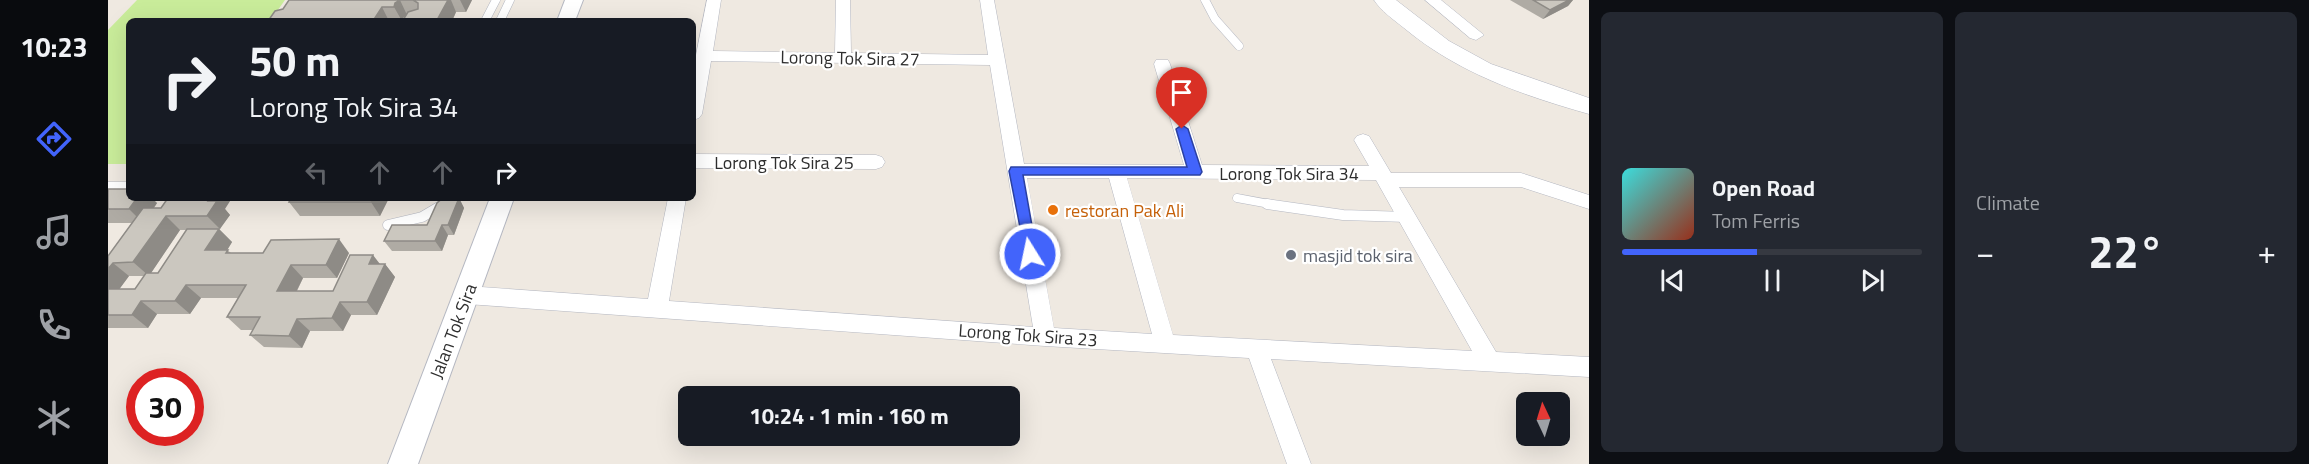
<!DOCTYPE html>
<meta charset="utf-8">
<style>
:root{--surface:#171b24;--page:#242831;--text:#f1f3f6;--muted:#9ea1a6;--line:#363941;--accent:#4264fb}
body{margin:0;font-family:"Titillium Web",sans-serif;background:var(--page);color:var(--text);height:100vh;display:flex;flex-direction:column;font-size:22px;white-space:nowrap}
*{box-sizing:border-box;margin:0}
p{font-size:20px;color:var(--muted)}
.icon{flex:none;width:33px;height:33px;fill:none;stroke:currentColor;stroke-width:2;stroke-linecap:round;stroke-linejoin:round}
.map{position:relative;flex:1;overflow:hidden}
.sheet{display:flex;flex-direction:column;gap:12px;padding:12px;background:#0d0f14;width:720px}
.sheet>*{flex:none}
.top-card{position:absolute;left:18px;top:18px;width:570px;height:183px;border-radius:9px;box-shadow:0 6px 24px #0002;background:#171b24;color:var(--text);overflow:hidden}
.needle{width:39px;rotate:356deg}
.fabs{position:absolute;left:1408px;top:392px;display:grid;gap:12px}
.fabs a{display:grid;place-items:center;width:54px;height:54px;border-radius:9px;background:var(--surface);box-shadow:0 6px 24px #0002;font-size:30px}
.speed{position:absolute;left:18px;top:368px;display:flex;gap:12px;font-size:30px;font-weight:700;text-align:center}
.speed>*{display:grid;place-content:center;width:78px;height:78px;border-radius:50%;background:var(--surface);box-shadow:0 6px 24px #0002;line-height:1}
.speed .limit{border:9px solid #d22;background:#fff;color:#111}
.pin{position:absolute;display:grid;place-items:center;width:51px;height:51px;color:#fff;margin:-62px -26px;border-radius:50% 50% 50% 0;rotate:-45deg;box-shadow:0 0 6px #0007}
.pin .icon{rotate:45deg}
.me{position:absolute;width:66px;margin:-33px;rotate:350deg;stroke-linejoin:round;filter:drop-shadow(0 0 4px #0008)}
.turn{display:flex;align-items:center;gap:21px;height:126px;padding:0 24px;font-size:27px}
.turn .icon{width:78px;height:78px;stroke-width:2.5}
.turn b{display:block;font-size:42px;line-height:51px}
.lanes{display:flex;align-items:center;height:57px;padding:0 24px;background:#0003;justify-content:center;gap:30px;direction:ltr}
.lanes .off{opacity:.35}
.big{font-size:45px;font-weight:700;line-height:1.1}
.sheet .card{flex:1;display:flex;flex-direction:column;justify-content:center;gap:9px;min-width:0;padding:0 21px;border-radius:9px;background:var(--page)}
.song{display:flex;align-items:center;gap:18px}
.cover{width:72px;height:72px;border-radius:9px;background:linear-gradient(135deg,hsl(180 70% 55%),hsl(10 70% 35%))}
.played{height:6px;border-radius:3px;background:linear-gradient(90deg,var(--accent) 45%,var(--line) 45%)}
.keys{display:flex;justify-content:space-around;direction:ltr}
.heat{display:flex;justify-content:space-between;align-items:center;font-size:33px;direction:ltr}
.sheet .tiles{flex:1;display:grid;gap:12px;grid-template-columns:repeat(2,1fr)}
.trip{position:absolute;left:570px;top:386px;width:342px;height:60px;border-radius:9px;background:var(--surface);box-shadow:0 6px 24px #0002;font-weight:700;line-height:60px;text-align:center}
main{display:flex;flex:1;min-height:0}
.dock{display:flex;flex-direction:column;width:108px;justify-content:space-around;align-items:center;background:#090b0e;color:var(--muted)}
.dock .icon{width:42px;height:42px}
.dock .current{color:var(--accent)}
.dock b{font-size:27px;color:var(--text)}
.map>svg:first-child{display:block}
.pitch{fill:#c9ec9a}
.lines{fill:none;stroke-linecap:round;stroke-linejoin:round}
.service-far1-casing{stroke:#b4b7c1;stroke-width:9}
.service-casing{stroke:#b4b7c1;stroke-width:11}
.minor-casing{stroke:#b4b7c1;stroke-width:1}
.tertiary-casing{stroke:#b4b7c1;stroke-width:2}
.secondary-casing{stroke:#b4b7c1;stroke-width:1}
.service-far1{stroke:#fff;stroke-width:8}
.service{stroke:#fff;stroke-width:10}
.minor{fill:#fff;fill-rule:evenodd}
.tertiary{fill:#fff;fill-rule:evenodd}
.secondary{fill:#fff;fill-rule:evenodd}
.wall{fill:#afaba4;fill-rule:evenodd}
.shaded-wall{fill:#8e8b86}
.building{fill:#cbc7bf;stroke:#8e8b86;stroke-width:1.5}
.route{fill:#4264fb;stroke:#2b41a3;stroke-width:1.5}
.food-dot{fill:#e8710a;stroke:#fff;stroke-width:2}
.worship-dot{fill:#6b7280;stroke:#fff;stroke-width:2}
.labels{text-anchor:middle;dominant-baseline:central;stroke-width:4.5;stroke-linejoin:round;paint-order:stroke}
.street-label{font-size:18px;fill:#2e2e2e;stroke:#fff}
.food-label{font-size:18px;fill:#c56008;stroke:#fff;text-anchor:start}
.worship-label{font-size:18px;fill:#5b616d;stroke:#fff;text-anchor:start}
</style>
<main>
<nav class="dock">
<b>10:23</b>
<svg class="icon current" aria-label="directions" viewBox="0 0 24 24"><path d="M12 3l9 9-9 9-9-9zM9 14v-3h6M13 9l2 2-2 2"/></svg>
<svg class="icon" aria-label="music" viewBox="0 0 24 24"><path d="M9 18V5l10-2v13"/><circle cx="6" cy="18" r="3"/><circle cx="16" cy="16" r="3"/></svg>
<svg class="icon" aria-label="phone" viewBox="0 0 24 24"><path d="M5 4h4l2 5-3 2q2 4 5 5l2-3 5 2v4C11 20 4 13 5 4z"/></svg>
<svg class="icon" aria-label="climate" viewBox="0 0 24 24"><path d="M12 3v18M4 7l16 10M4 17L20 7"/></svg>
</nav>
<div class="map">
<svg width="1481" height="464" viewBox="0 0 1481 464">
<rect width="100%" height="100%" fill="#efe9e1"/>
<path class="pitch" d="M 29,0 L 177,0 L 162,21 L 21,21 L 21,164 L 0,164 L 0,30 Z"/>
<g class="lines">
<g class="service-far1-casing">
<g id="service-far1">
<path d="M 1097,0 L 1107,19 L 1131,46"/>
<path d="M 377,21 L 388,0"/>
<path d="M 392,21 L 402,0"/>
<path d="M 0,186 L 21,186"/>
<path d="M 1129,198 L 1167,205"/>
<path d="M 334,205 L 342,198"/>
</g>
</g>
<g class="service-casing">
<g id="service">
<path d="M 1159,204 L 1235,215 L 1299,217"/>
<path d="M 280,225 L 314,217 L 336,204"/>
</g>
</g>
<g class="minor-casing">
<g id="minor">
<path d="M 599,0 L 613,0 L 605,51 L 727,53 L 728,0 L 742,0 L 743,53 L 880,55 L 872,0 L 886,0 L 916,164 L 1076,165 L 1046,64 L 1048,60 L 1060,60 L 1062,64 L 1094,165 L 1261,166 L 1246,140 L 1249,136 L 1255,134 L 1261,136 L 1283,173 L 1413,173 L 1481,195 L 1481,209 L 1413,187 L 1291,187 L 1388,352 L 1481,357 L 1481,377 L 1163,359 L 1203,464 L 1179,464 L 1141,358 L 937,346 L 359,304 L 352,301 L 349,295 L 352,289 L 359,286 L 540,299 L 560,198 L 578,198 L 561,301 L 925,327 L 882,65 L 603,61 L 594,114 L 591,118 L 585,120 L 585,70 ZM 919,178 L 1001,178 L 1044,334 L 946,328 ZM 1019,178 L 1268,180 L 1364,351 L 1065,335 Z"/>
<path d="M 1317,0 L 1333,0 L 1376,35 L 1368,40 L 1362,38 Z"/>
<path d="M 585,154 L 768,155 L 774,157 L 777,162 L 774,167 L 768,169 L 585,168 Z"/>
</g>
</g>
<g class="tertiary-casing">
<g id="tertiary">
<path d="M 457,0 L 475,0 L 467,21 L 449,21 Z"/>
<path d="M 382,198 L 406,198 L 310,464 L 280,464 Z"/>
</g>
</g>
<g class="secondary-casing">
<path id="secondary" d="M 1266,0 L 1288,0 L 1341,41 L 1383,64 L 1481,98 L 1481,114 C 1414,95 1350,73 1296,28 C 1286,20 1273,11 1266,0 Z"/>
</g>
<use href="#service-far1" class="service-far1"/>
<use href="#service" class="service"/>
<use href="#minor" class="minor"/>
<use href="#tertiary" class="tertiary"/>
<use href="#secondary" class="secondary"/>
</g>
<g class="wall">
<path d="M 181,0 L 364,0 L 358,12 L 348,12 L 344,21 L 296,21 L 295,20 L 297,16 L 295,18 L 294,21 L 160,21 L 175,9 Z"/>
<path d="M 1402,0 L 1465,0 L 1460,6 L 1435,19 Z"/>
<path d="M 0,189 L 49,203 L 46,208 L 117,209 L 122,215 L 111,229 L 124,242 L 119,250 L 123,253 L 241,253 L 229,278 L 195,278 L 189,291 L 225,291 L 271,264 L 277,264 L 287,277 L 269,315 L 243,315 L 235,331 L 202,331 L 194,348 L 156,347 L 142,335 L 145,330 L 133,330 L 119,317 L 130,298 L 93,298 L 82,314 L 49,314 L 40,328 L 0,328 L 0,256 L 24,223 L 0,223 ZM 72,230 L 79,230 L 50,273 L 43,273 ZM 21,276 L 36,276 L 27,289 L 11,289 Z"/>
<path d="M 183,198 L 281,198 L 272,216 L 192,216 L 181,202 Z"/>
<path d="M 351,198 L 356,208 L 346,235 L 340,235 L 334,251 L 284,251 L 276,241 L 319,225 Z"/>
</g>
<g class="shaded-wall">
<path d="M 292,0 L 299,15 L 295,18 L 294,21 L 286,7 L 287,3 Z"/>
<path d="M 340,0 L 343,0 L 348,12 L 344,21 L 330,21 L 329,20 Z"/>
<path d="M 352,0 L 364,0 L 358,12 Z"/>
<path d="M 1461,0 L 1465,0 L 1460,6 L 1435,19 L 1442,10 Z"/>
<path d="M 274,7 L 281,21 L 265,21 Z"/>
<path d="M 29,198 L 44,198 L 49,203 L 35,223 L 21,209 Z"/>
<path d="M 102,198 L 124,198 L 117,209 L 122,215 L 112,229 L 99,216 L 100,201 Z"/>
<path d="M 265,198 L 281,198 L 272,216 L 263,202 Z"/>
<path d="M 351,198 L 356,208 L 346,235 L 340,225 Z"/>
<path d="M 58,216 L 72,230 L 41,276 L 25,262 Z"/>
<path d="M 334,225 L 340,235 L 334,251 L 327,241 Z"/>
<path d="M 111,229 L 124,242 L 111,264 L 97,250 Z"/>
<path d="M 231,239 L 241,253 L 229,278 L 218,265 Z"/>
<path d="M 265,255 L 275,268 L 277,264 L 287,277 L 269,315 L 259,302 L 261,264 Z"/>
<path d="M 5,263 L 21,276 L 2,302 L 0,301 L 0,269 Z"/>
<path d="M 183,265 L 195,278 L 182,304 L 169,291 Z"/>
<path d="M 78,285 L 93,298 L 82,314 L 67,301 Z"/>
<path d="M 33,301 L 49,314 L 40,328 L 24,315 Z"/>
<path d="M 232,302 L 243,315 L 235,331 L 224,318 Z"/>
<path d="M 189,319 L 202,331 L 194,348 L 181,336 Z"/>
</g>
<g class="building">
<path d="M 181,0 L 340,0 L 329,20 L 295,20 L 300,12 L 310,9 L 310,3 L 305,0 L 292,0 L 287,3 L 286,7 L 274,7 L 265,21 L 160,21 L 167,11 L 175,9 Z"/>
<path d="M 1425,0 L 1461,0 L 1442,10 Z"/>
<path d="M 0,189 L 21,189 L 21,198 L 29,198 L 21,209 L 0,209 Z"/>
<path d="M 60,198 L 102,198 L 100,201 L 109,201 L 99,216 L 58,216 L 25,262 L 5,263 L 0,269 L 0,256 L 35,208 L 53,208 Z"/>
<path d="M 183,198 L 265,198 L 263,202 L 181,202 Z"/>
<path d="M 335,198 L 351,198 L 340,225 L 334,225 L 327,241 L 276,241 L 284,225 L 319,225 L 329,203 Z"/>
<path d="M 79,229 L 111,229 L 97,250 L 120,250 L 118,253 L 155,253 L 163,240 L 231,239 L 218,265 L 183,265 L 169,291 L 225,291 L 242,255 L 265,255 L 261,264 L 277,264 L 259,302 L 232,302 L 224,318 L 189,319 L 181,336 L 142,335 L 152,317 L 119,317 L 138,285 L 78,285 L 67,301 L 33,301 L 24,315 L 0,315 L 0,289 L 27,289 L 38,273 L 50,273 Z"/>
</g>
<path class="route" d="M 1074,125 L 1080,129 L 1094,172 L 1092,175 L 915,175 L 929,254 L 922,259 L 918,258 L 901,171 L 903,167 L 1079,167 L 1068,129 Z"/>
<circle class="food-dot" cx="945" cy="210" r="6"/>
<circle class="worship-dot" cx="1183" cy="255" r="6"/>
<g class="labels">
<g class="street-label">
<text transform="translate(742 58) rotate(1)">Lorong Tok Sira 27</text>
<text x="676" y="162">Lorong Tok Sira 25</text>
<text x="1181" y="173">Lorong Tok Sira 34</text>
<text transform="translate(345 331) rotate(-69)">Jalan Tok Sira</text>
<text transform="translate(920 335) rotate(4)">Lorong Tok Sira 23</text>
</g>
<g class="food-label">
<text x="957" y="210">restoran Pak Ali</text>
</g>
<g class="worship-label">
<text x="1195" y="255">masjid tok sira</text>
</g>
</g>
</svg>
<div class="fabs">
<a><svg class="needle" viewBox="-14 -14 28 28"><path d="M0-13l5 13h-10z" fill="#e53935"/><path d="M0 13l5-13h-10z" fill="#9ea1a6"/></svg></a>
</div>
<div class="speed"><div class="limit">30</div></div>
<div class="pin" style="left:1074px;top:129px;background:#d93025"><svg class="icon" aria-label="arrive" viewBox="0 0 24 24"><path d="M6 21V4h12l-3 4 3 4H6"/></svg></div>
<svg class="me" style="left:922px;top:254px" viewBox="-20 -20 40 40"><circle r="17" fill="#4264fb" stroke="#fff" stroke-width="3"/><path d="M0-11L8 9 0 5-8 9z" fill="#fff"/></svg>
<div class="trip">10:24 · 1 min · 160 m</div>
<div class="top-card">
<div class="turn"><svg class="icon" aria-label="right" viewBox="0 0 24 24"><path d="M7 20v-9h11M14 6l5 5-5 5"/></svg><div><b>50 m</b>Lorong Tok Sira 34</div></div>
<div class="lanes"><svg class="icon off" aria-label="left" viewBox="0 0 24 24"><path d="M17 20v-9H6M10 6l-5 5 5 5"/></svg><svg class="icon off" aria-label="ahead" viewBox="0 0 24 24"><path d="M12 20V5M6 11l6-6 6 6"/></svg><svg class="icon off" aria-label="ahead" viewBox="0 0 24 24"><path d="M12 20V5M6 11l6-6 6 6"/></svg><svg class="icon" aria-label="right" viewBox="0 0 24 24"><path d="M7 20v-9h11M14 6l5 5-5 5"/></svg></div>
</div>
</div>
<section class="sheet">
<div class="tiles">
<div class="card">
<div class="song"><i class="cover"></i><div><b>Open Road</b><p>Tom Ferris</p></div></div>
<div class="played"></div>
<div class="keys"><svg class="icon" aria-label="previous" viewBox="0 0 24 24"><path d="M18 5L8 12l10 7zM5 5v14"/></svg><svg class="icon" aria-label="pause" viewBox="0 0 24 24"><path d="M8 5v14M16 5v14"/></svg><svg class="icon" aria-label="next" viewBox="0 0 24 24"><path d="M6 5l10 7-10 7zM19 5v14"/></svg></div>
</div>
<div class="card"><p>Climate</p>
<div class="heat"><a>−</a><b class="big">22°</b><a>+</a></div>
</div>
</div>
</section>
</main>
